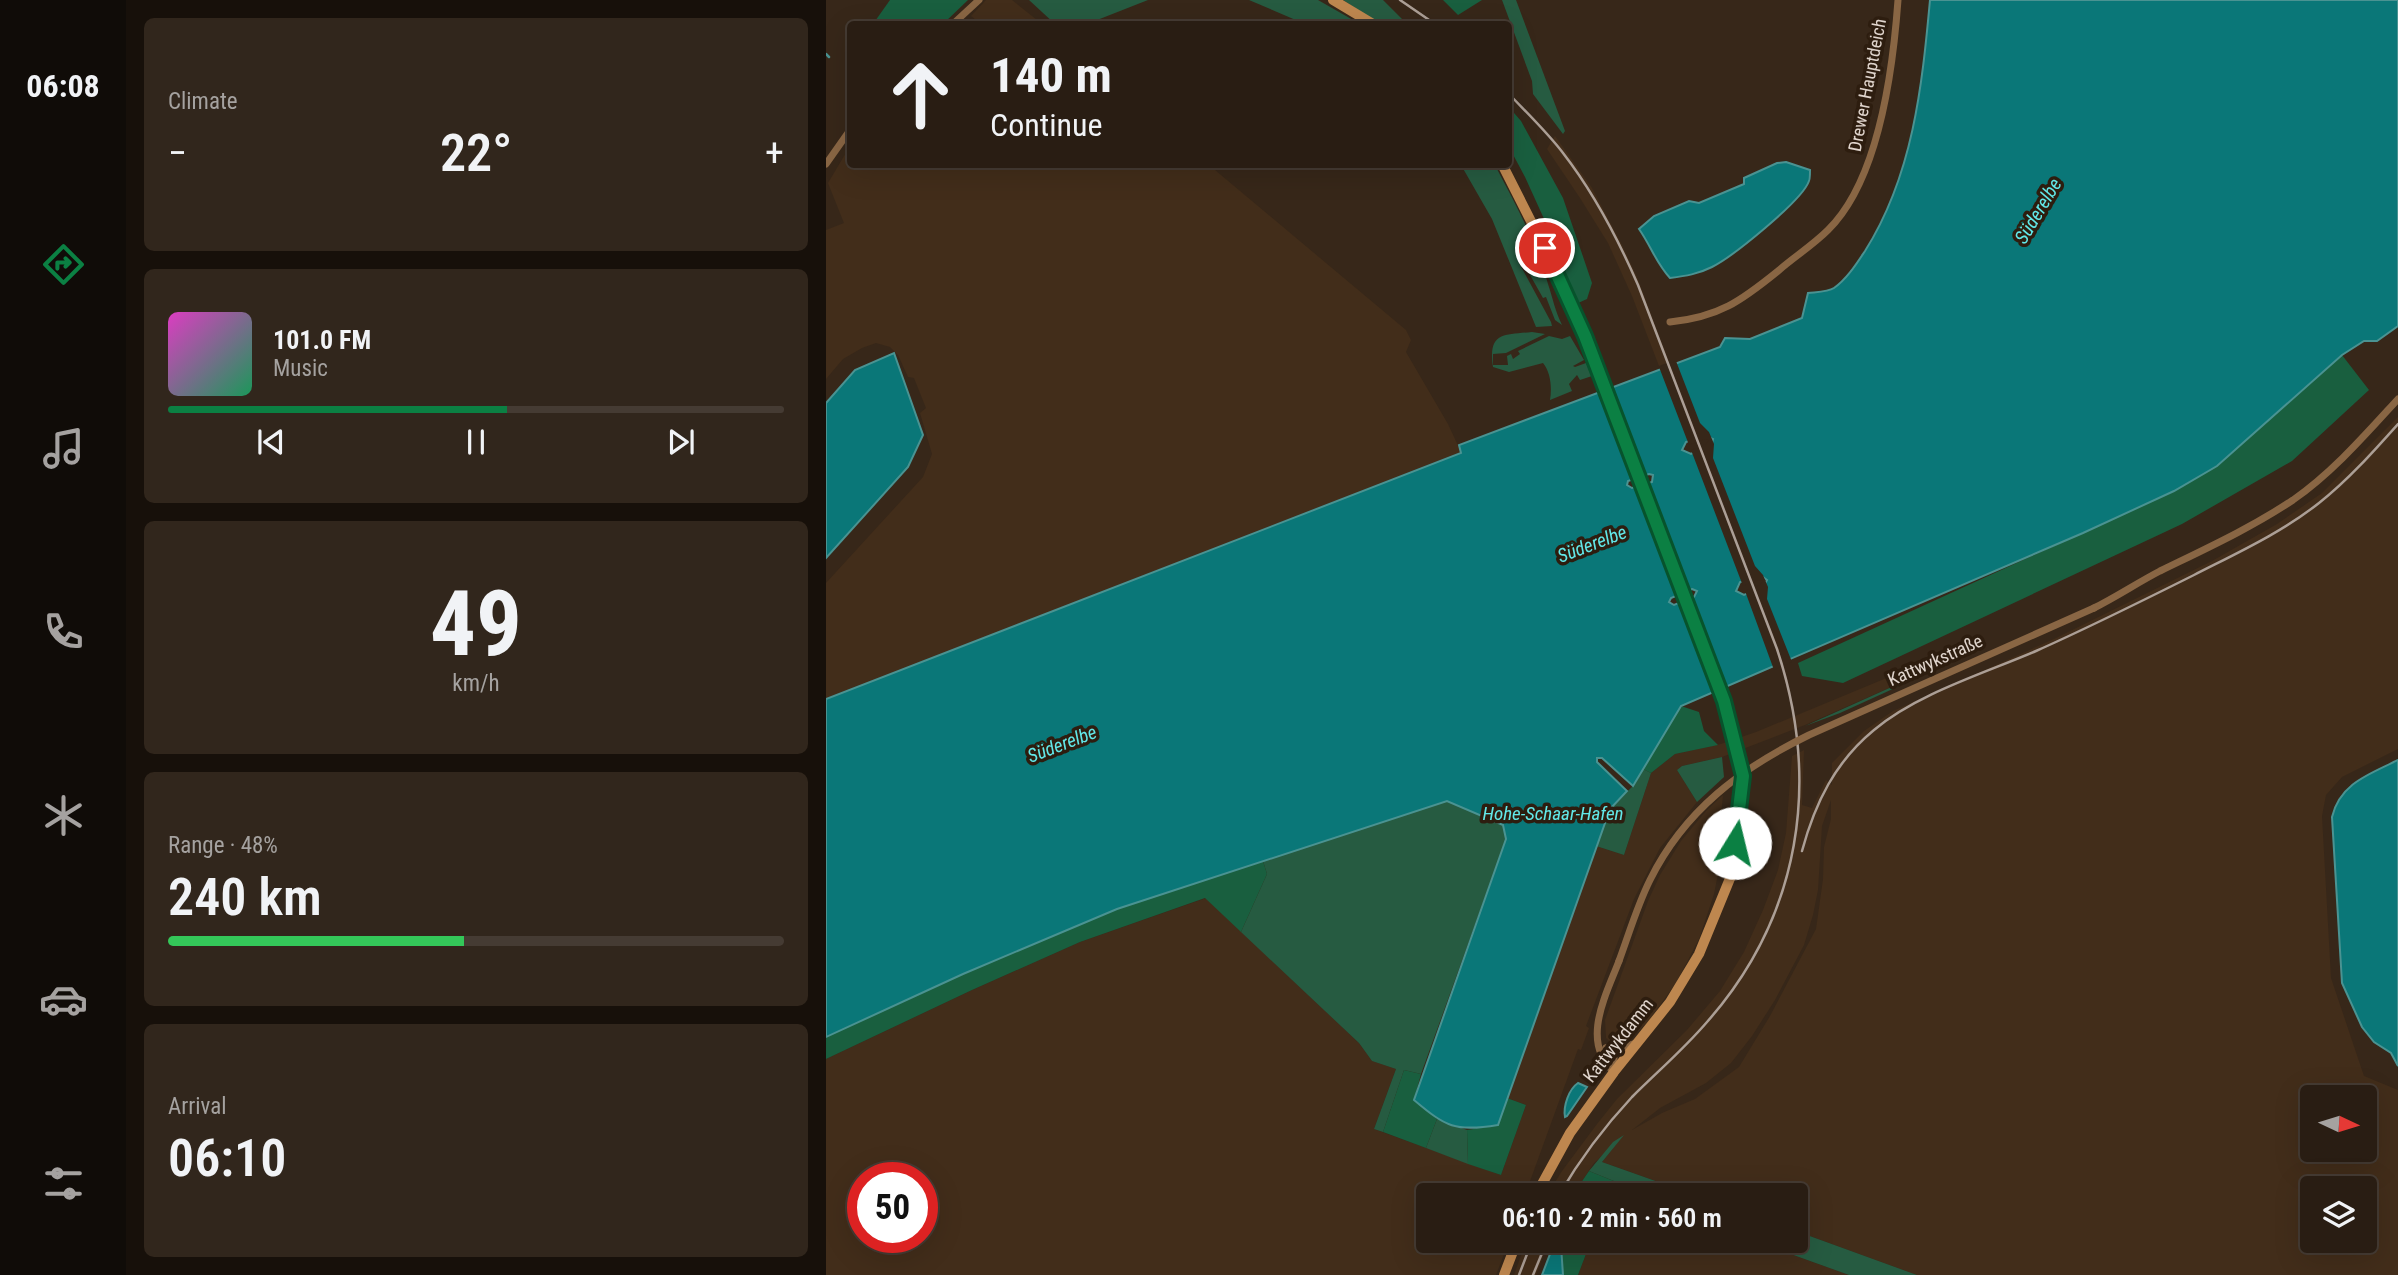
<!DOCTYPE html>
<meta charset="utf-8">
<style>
:root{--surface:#291d13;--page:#31261c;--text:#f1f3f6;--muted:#a5a2a0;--line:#453b33;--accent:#0b8043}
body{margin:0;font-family:"Roboto Condensed",sans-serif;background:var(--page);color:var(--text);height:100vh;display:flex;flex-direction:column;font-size:26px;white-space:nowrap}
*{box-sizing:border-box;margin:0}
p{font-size:23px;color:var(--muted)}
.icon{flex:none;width:38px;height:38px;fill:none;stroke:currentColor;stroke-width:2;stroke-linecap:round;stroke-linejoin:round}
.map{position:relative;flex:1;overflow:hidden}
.drawer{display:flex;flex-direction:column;gap:18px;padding:18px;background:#17100a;width:700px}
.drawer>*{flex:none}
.banner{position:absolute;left:21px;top:21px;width:665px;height:147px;border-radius:7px;box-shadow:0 7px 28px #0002,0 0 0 2px var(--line);background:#291d13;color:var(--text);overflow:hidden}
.needle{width:46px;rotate:94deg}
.buttons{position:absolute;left:1474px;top:1085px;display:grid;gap:14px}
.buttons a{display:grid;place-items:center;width:77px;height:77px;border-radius:7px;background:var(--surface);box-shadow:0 7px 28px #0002,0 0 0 2px var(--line);font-size:35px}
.speed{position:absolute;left:21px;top:1162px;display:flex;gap:14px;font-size:35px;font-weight:700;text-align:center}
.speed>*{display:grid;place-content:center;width:91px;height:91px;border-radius:50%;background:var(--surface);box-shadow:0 7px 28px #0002,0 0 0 2px var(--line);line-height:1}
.speed .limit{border:10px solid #d22;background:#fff;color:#111}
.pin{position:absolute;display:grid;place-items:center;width:60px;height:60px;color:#fff;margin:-30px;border:4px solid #fff;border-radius:50%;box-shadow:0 2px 7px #0007}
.me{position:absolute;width:77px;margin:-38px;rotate:9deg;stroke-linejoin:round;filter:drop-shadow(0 0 5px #0008)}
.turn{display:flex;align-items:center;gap:24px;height:147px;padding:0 28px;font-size:32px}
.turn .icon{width:91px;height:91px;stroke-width:2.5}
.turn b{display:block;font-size:49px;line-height:60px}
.big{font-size:52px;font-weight:600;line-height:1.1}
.drawer .tile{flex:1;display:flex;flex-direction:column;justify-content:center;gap:10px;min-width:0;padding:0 24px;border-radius:10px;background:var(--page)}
.drawer .dial{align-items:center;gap:0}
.dial b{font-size:91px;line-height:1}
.song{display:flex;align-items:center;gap:21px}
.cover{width:84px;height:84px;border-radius:10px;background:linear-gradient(135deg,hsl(310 70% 55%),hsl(150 70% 35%))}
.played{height:7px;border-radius:4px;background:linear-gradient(90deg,var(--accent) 55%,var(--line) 55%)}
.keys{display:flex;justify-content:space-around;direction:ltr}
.heat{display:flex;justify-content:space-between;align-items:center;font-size:38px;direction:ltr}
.charge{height:10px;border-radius:5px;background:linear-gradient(90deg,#34c759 48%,var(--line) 0)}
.trip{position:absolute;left:590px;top:1183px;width:392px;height:70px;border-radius:7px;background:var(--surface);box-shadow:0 7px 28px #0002,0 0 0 2px var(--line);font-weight:600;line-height:70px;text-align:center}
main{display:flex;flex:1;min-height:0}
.tab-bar{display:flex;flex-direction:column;width:126px;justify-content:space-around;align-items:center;background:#100c08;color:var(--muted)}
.tab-bar .icon{width:49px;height:49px}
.tab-bar .on{color:var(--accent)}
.tab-bar b{font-size:32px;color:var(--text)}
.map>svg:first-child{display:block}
.built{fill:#422d1a;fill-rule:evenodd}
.green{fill:#265b41}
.forest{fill:#195f3f}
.water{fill:#0a7778;stroke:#4a9392;stroke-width:2;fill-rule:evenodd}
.pier{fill:#372719}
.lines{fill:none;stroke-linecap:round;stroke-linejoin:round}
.stream{stroke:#4a9392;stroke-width:2.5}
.minor{stroke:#896644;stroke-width:7}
.secondary{stroke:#be874f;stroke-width:10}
.rail{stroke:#ac9f96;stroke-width:2.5}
.minor-bridge{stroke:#896644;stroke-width:7}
.route-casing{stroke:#07532c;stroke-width:18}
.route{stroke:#0b8043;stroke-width:12}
.labels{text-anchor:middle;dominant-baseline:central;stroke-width:7;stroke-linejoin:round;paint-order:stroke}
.street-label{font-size:18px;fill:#e0d5cd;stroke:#2d1d0f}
.water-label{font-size:19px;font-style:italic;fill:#62e8e9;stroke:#2d1d0f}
</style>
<main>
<nav class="tab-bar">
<b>06:08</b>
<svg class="icon on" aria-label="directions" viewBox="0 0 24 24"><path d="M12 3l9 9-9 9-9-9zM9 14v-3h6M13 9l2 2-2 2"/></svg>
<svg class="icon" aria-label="music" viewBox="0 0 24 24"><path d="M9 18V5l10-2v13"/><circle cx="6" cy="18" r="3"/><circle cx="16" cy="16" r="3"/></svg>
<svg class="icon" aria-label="phone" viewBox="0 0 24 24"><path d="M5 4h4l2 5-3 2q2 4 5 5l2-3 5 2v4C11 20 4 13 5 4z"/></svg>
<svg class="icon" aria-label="climate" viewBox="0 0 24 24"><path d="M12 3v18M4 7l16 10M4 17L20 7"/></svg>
<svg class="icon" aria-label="car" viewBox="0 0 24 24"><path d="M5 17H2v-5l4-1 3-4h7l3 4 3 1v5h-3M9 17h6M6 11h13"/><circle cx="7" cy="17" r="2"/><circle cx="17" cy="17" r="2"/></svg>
<svg class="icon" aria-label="filters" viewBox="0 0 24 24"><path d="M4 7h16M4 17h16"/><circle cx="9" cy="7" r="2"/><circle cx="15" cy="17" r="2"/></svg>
</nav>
<section class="drawer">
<div class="tile"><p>Climate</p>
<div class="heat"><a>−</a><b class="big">22°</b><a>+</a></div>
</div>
<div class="tile">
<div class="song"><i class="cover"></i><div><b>101.0 FM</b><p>Music</p></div></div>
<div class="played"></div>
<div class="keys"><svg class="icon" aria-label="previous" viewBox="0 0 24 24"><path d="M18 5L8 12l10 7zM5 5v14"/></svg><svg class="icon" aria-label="pause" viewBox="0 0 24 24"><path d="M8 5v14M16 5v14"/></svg><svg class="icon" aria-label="next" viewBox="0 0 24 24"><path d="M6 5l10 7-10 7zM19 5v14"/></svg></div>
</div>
<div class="tile dial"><b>49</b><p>km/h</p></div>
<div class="tile"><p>Range · 48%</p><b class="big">240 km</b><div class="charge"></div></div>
<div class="tile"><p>Arrival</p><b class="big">06:10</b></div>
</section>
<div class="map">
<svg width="1572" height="1275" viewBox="0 0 1572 1275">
<rect width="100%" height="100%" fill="#372719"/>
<g class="built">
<path d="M 160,0 L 186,0 L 216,24 L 155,24 L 145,16 Z"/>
<path d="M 729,136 L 766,188 L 796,245 L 811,277 L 843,362 L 833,366 L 806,296 L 782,243 L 754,198 L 721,149 Z"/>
<path d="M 24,146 L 24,164 L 383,165 L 580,330 L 585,340 L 580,352 L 622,424 L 635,452 L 0,699 L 0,583 L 97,477 L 106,454 L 94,413 L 100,408 L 88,378 L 82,377 L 72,355 L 64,347 L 50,343 L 36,348 L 17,359 L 0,379 L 0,230 L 18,223 L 2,183 Z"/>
<path d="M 1572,417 L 1572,749 L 1516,777 L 1500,795 L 1496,816 L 1505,978 L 1538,1076 L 1572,1090 L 1572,1275 L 1091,1275 L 970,1231 L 970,1195 L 869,1195 L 776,1162 L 795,1138 L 768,1163 L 747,1195 L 721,1195 L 736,1171 L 771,1124 L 791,1099 L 861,1030 L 894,991 L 918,952 L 937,910 L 952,870 L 960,833 L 966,756 L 978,750 L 976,805 L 986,808 L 1000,780 L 1006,785 L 1006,763 L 1038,731 L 1067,711 L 1228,639 L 1386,561 L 1451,524 L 1496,493 ZM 1005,800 L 1005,819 L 998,847 L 997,879 L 990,929 L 944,1016 L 913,1067 L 869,1099 L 836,1113 L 806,1130 L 834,1108 L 880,1083 L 905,1063 L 926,1036 L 949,1000 L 978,945 L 987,915 L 992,890 L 996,826 ZM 1486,1097 L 1538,1097 L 1538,1150 L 1486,1150 ZM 1486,1188 L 1538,1188 L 1538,1241 L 1486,1241 Z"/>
<path d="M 1087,667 L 1090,676 L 979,725 L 896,757 L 856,766 L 851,770 L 871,802 L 834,848 L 808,899 L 760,1026 L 763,1028 L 755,1050 L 752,1049 L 699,1195 L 602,1195 L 602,1241 L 683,1241 L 670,1275 L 0,1275 L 0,1059 L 146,990 L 254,942 L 380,898 L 533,1043 L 546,1061 L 570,1069 L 548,1129 L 675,1175 L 700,1105 L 681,1098 L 770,846 L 798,855 L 825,773 L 849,754 L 895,744 L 930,732 ZM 37,1178 L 96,1178 L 96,1237 L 37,1237 Z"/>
<path d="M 897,795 L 890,867 L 893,869 L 888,894 L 873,939 L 850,983 L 821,1023 L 801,1042 L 789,1046 L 780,1038 L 779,1020 L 822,901 L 834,875 L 855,841 L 880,811 Z"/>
<path d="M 700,1241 L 723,1241 L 710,1275 L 688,1275 Z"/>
<path d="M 765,1241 L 928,1241 L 1023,1275 L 752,1275 Z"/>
</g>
<g class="green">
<path d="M 203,0 L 322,0 L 261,24 L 229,24 Z"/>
<path d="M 423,0 L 492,0 L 534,24 L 479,24 Z"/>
<path d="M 517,0 L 557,0 L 581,24 L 554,24 Z"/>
<path d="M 676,0 L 690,0 L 739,131 L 737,134 L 707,94 L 706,81 Z"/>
<path d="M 635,165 L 668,165 L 671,169 C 690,205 711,244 722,284 C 727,299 729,311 736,325 L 729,320 L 720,297 L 717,298 L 695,259 L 692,261 L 725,322 L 726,326 L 710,327 L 666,219 Z"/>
<path d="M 706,332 L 719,334 L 680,353 L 667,354 L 667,365 L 682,365 L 681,356 L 685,354 L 687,359 L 694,354 L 692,351 L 723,336 L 736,339 L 744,336 L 758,360 L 747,366 L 749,367 L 760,363 L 766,376 L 754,380 L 751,375 L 743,384 L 746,391 L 724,400 C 726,388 725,373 717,363 L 683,372 L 667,367 C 662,332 677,335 706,332 Z"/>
<path d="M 1090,676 L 1091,678 L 1014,713 L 979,726 Z"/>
<path d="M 896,757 L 898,777 L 871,802 L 851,770 L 856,766 Z"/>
<path d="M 817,769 L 825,773 L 798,855 L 770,846 L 784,808 L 807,786 Z"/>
<path d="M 621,801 L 677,825 L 680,839 L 595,1074 L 578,1070 L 557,1132 L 548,1129 L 570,1069 L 546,1061 L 533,1043 L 415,932 L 441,874 L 437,861 Z"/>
<path d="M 611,1119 L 641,1130 L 642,1164 L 600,1148 Z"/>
<path d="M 798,1135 L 776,1162 L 869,1195 L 803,1195 L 805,1188 L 763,1171 L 787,1142 Z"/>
<path d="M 970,1231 L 1091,1275 L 1023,1275 L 928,1241 L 970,1241 Z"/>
</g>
<g class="forest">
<path d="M 64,0 L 142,0 L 117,24 L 47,24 Z"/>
<path d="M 617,0 L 656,0 L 632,15 Z"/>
<path d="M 682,106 L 695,121 L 737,198 L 766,283 L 761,299 L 750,304 L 724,232 L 699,177 L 683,147 Z"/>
<path d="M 1516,355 L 1543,390 L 1466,461 L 1356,524 L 1017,683 L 976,676 L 972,663 L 1348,491 L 1391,466 Z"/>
<path d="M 855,706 L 873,712 L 878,731 L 892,745 L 849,754 L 825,773 L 817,769 Z"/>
<path d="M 437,861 L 441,874 L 415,932 L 379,898 L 254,942 L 146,990 L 0,1059 L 0,1037 L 137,974 L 291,909 Z"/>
<path d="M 578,1070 L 595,1074 L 588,1100 L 611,1119 L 600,1148 L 557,1132 Z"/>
<path d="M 681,1098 L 700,1105 L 675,1175 L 642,1164 L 641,1130 L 672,1125 Z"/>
<path d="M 763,1171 L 805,1188 L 803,1195 L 784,1189 L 781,1195 L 756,1195 L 750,1190 Z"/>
<path d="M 738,1241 L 765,1241 L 752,1275 L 737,1275 L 735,1246 Z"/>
</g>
<g class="water">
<path d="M 1104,0 L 1572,0 L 1572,326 L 1551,341 L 1538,341 L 1516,355 L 1391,466 L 1348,491 L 1257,533 L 855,706 L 807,786 L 776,758 L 771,758 L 771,762 L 801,791 L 784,809 L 672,1125 C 629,1132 620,1127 588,1100 L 680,839 L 677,825 L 621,801 L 291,909 L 137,974 L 0,1037 L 0,699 L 635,453 L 633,445 L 894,347 L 899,338 L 924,339 L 976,318 L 982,293 C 990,292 1002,292 1008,288 C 1021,279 1031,263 1039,251 C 1087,175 1096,87 1104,0 ZM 878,435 L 887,439 L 886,443 L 865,454 L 856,450 L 860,442 ZM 823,474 L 827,475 L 826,482 L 806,488 L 801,485 L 802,481 ZM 937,577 L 941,580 L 937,587 L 918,595 L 910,591 L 914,582 ZM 866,589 L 871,591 L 868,597 L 848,605 L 843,602 L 845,598 Z"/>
<path d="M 960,162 L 984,170 C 984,171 984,181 983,181 C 976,201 906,257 886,267 C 872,274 860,276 844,278 C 830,263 825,246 813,229 L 828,216 L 863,201 L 873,203 L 918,184 L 918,178 L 951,163 Z"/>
<path d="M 68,353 L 97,435 L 82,467 L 0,558 L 0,403 L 29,370 Z"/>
<path d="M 1572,760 L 1572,1066 L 1565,1053 L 1548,1042 L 1536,1027 L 1516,983 L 1506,817 C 1514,783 1544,774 1572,760 Z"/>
<path d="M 752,1083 L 761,1087 L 741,1116 L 739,1117 C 737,1106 743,1089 752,1083 Z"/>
<path d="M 729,1241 L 738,1241 L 735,1246 L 737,1275 L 716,1275 Z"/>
</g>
<g class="pier">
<path d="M 850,361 L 874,423 L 883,432 L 888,444 L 887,458 L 929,566 L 937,575 L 942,587 L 941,599 L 966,662 L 948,670 L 919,591 L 934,585 L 937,581 L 932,580 L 917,586 L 865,450 L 880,444 L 883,440 L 879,439 L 863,445 L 833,367 Z"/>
<path d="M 785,386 L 821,478 L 807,483 L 772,391 Z"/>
<path d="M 821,479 L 864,593 L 851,599 L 807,484 Z"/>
<path d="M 865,595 L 901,689 L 887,694 L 851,600 Z"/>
</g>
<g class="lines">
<path class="stream" d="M 0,54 L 3,57"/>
<g class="minor">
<path d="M 127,24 L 153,0"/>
<path d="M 0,164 L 24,130"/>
<path d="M 844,322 C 893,317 915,301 952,271 C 968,257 987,245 1002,230 C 1053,180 1067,69 1072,0"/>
<path d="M 1268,608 C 1290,597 1311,583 1334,571 C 1379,549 1425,528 1467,500 C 1507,472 1539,435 1572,399"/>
<path d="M 780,1048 L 792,1049 L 810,1043"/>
<path d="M 780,1048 L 788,1058 L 788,1072"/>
<path d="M 788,1072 C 754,1042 780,995 793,961"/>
</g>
<g class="secondary">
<path d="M 507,0 L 547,24"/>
<path d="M 676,164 L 719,249 L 759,336 L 895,691 L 917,776 L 905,876 L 873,954 L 844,1002 L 788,1072 L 744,1133 L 710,1195"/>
<path d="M 678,1275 L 691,1241"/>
</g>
<g class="rail">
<path d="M 574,0 L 609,24"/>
<path d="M 682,93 C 701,113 721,132 737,153 C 768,193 792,239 812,285 L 951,649 C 995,782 975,915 881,1022 C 858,1049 831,1072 806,1097 C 778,1127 754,1159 733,1195"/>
<path d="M 976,851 C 989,803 1009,762 1048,730 C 1090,694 1159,673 1210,651 C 1264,627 1316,601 1368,575 C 1411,553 1455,533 1493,503 C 1522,480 1547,452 1572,424"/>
<path d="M 693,1275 L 706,1241"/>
<path d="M 707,1275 L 721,1241"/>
</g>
<path class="minor-bridge" d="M 793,961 C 803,934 811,906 824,880 C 858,811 915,768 983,735 L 1268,608"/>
</g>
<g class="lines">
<g class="route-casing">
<path id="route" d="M 719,248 L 759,336 L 898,701 L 917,776 L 909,843"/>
</g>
<use href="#route" class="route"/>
</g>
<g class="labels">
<g class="street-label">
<text transform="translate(1041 85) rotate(-79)">Drewer Hauptdeich</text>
<text transform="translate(1109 660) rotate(-24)">Kattwykstraße</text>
<text transform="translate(792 1040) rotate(-52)">Kattwykdamm</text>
</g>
<g class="water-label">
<text transform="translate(1212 211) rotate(-59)">Süderelbe</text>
<text transform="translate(766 544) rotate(-21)">Süderelbe</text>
<text transform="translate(236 744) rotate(-21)">Süderelbe</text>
<text x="727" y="813">Hohe-Schaar-Hafen</text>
</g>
</g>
</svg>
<div class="buttons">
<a><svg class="needle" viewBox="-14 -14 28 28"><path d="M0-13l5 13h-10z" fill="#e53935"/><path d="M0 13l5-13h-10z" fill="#a5a2a0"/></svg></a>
<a><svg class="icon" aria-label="layers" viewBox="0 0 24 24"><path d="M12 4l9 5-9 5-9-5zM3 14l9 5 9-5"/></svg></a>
</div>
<div class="speed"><div class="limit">50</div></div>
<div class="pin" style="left:719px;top:248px;background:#d93025"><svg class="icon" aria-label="arrive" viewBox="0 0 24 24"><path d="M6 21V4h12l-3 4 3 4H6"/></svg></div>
<svg class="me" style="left:909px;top:843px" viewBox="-20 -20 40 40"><circle r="19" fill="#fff"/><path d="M0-13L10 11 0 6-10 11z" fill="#0b8043"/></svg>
<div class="trip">06:10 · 2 min · 560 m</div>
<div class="banner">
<div class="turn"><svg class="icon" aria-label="ahead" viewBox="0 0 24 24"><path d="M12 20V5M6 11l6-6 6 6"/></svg><div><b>140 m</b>Continue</div></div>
</div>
</div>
</main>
